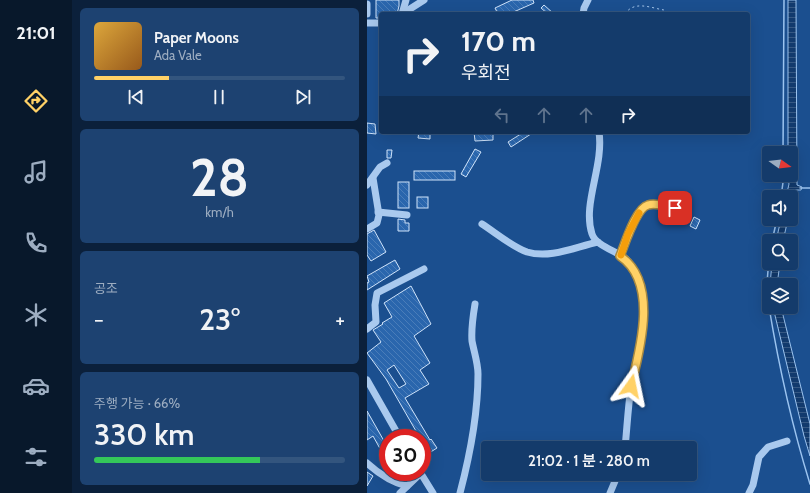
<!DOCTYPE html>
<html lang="ko">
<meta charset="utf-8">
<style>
:root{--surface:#143b6b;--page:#1d4271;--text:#f1f3f6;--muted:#9dadc1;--line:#33557e;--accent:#ffd166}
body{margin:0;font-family:Cabin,"Noto Sans KR",sans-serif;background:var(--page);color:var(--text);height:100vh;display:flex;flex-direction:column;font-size:15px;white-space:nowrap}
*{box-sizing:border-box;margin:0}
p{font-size:13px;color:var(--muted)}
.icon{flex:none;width:22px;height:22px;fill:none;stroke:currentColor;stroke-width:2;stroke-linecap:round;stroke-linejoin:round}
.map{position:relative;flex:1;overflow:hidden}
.panel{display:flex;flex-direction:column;gap:8px;padding:8px;background:#0b203b;width:295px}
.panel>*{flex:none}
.guide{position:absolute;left:12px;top:12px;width:371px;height:122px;border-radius:4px;box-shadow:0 4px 16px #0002,0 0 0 1px var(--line);background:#143b6b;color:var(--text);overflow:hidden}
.needle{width:26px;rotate:104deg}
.buttons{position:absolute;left:395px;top:146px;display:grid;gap:8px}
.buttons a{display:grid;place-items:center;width:36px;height:36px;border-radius:4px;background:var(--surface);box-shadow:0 4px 16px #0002,0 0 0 1px var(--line);font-size:20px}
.speed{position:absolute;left:12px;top:429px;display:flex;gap:8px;font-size:20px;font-weight:700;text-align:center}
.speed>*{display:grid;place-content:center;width:52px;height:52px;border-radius:50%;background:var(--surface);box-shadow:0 4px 16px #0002,0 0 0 1px var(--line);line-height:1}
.speed .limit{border:6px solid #d22;background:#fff;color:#111}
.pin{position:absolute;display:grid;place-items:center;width:34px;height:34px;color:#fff;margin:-17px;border-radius:8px;box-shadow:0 2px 6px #0006}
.me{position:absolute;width:44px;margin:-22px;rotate:12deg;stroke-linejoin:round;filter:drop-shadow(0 0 3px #0008)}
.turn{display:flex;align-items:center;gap:14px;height:84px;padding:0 16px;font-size:18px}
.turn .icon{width:52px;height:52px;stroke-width:2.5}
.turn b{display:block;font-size:28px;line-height:34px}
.lanes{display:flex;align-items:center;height:38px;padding:0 16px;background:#0003;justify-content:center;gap:20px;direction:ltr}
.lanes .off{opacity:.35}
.big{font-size:30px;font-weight:600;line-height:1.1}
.panel .widget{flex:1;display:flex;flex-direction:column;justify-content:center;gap:6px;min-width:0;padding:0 14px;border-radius:6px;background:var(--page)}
.panel .dial{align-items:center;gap:0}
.dial b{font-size:52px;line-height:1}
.song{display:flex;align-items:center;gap:12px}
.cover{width:48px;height:48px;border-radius:6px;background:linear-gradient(135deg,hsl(40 70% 55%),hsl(30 70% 35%))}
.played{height:4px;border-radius:2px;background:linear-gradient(90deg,var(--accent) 30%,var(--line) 30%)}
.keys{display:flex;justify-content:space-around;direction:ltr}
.heat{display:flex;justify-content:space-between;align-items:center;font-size:22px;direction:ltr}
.charge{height:6px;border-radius:3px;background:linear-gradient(90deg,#34c759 66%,var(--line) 0)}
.trip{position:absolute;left:114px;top:441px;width:216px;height:40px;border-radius:4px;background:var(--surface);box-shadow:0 4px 16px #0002,0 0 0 1px var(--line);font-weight:600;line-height:40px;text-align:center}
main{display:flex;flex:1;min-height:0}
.tab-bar{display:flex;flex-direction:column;width:72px;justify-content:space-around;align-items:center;background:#08182b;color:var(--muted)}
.tab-bar .icon{width:28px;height:28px}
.tab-bar .current{color:var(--accent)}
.tab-bar b{font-size:18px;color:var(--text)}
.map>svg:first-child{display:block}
.water{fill:url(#water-rules);stroke:#9cc4f0}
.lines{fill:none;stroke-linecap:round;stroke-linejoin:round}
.stream{stroke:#9cc4f0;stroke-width:1.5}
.building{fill:url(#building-back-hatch);stroke:#cfe3fa;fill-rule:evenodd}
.path{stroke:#a9c9ee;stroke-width:1;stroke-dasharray:2 3;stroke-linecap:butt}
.minor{stroke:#a9c9ee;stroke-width:7}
.route-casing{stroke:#a68842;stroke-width:10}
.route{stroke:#ffd166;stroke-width:7}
.slow{stroke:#f59e0b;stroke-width:7}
</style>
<main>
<nav class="tab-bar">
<b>21:01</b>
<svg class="icon current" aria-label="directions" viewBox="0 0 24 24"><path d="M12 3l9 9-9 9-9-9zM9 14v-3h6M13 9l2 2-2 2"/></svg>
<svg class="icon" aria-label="music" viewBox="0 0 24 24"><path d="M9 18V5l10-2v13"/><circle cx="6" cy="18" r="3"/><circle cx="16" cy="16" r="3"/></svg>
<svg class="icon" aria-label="phone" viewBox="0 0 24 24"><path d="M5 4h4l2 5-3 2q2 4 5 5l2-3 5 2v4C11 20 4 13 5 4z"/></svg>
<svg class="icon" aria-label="climate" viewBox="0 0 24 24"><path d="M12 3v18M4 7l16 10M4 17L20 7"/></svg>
<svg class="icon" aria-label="car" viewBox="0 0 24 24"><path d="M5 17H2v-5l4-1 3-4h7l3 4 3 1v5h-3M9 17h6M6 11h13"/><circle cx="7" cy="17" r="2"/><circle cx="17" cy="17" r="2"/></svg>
<svg class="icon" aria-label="filters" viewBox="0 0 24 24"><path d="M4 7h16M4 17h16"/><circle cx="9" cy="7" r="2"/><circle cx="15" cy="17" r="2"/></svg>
</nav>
<section class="panel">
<div class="widget">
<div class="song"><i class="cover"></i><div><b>Paper Moons</b><p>Ada Vale</p></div></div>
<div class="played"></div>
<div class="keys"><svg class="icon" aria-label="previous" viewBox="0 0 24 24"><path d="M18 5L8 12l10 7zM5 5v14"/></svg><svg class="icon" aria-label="pause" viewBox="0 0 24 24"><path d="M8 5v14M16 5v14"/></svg><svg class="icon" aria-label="next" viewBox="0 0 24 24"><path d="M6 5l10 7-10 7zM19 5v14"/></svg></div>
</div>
<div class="widget dial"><b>28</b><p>km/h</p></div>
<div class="widget"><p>공조</p>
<div class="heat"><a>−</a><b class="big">23°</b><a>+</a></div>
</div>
<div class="widget"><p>주행 가능 · 66%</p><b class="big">330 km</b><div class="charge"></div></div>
</section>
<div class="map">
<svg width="443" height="493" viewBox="0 0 443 493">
<defs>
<pattern id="water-rules" width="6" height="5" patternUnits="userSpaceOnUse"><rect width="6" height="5" fill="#123a6d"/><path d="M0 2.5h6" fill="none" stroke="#365883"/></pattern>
<pattern id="building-back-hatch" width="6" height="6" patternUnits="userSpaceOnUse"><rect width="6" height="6" fill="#2a66ad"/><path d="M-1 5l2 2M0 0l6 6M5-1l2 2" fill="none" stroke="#4a7db9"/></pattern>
</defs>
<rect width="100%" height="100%" fill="#1b4f8f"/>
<g class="water">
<path d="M 421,0 L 429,0 L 430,185 L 435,187 L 434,190 L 428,190 L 424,205 L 424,197 L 419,197 L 422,184 L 420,175 L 424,175 L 424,153 L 421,153 Z"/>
<path d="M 414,219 L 421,219 L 416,241 L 409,241 Z"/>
<path d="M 405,263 L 413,263 L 410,285 L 403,285 Z"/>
<path d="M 406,307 L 414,307 L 443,424 L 443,456 L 437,436 Z"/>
</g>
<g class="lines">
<g class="stream">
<path d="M 416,153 L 417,0"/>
<path d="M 433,188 L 443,188"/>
<path d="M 414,197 L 417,175"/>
<path d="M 405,241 L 410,219"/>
<path d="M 402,258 L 400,283 L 402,306"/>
<path d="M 402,307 C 412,367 425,426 443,484"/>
</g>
</g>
<g class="building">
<path d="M 9,0 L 32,0 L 32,6 L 30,14 L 14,14 L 14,18 L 9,18 Z"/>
<path d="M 145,0 L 166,0 L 167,3 L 142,14 L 131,14 L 128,8 Z"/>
<path d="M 177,5 L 187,14 L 181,14 L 174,8 Z"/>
<path d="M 0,123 L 8,124 L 9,134 L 0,133 Z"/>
<path d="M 52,132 L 63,132 L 63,139 L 51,138 Z"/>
<path d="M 107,132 L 126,132 L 126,140 L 108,141 Z"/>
<path d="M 157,132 L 167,132 L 144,147 L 141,142 Z"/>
<path d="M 108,149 L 114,152 L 99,177 L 94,174 Z"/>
<path d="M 20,150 L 25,150 L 24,158 L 20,158 Z"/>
<rect x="47" y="171" width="41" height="9"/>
<rect x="31" y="182" width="11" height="26"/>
<rect x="50" y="197" width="11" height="11"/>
<path d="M 327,217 L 333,220 L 329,229 L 323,226 Z"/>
<path d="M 31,219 L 38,220 L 38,223 L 42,223 L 42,231 L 31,231 Z"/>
<path d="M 7,230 L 19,252 L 4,261 L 0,255 L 0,234 Z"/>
<path d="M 28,260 L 33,269 L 0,290 L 0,283 L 2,282 L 0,276 Z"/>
<path d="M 44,286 L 64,324 L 47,336 L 63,363 L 53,370 L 62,384 L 38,398 L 63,440 L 64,439 L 70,448 L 62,453 L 55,442 L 55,438 L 53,438 L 19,379 L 0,353 L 14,342 L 6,330 L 16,324 L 15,323 L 25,317 L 17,303 ZM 27,365 L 39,384 L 32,388 L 20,370 Z"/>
<path d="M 0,411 L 21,448 L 21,463 L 6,436 L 0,440 Z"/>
<path d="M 0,472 L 6,476 L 0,486 Z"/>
</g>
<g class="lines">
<path class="path" d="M 258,14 C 267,0 284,8 297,10"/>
<g class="minor">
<path d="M 0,4 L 0,14"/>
<path d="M 35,14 L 57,0"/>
<path d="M 35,14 L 39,0"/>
<path d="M 216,14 L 217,8 L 221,0"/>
<path d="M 0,23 L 14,23"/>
<path d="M 232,132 C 237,166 215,204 225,234 C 229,246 250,251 259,259 C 263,263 266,269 268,274 C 286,311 271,350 264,387 C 261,407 260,428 258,448"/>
<path d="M 0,185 L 13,167 L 20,163"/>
<path d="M 11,212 L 40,215"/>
<path d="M 115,224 C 129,233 144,246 160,252 C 183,259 208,247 231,242"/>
<path d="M 0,229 L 10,223 L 12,215 L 6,178"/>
<path d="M 253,256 C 258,243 269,204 285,204 C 296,204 309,209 320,211"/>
<path d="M 0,329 L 9,322 L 8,305 L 10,293 L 57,269"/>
<path d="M 0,380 L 33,438"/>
<path d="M 0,463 C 12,474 24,482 40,486"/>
<path d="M 53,472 L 66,493"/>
<path d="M 33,493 L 54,473"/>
<path d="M 93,493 C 103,455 111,414 111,374 C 111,363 107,352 105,341 C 104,328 106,316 108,304"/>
<path d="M 243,493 L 251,474"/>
<path d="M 382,493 L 386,485 L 392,457 L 401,447 L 420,441"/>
</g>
</g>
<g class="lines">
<g class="route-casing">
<path id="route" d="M 264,386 C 273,350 292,282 253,256 C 258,244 269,208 281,205 C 289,202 300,207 308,208"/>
</g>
<use href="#route" class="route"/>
<path class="slow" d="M 254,255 L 261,234 L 272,213"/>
</g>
</svg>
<div class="buttons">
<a><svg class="needle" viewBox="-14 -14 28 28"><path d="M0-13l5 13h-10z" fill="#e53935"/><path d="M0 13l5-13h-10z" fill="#9dadc1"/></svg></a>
<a><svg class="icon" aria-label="sound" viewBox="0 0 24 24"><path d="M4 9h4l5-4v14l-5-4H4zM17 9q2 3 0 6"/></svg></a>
<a><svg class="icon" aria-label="search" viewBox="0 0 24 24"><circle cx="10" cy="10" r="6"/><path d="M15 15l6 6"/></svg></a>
<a><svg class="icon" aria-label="layers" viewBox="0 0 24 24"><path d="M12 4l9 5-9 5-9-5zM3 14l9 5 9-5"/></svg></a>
</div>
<div class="speed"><div class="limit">30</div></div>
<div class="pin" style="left:308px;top:208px;background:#d93025"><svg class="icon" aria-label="arrive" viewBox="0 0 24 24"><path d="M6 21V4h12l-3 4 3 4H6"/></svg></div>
<svg class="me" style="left:264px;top:386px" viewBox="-20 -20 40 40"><path d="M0-17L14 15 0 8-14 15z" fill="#ffd166" stroke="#fff" stroke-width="4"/></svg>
<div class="trip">21:02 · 1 분 · 280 m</div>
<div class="guide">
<div class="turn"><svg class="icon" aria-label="right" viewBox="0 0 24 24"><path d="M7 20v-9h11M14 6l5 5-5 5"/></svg><div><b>170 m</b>우회전</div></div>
<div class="lanes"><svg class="icon off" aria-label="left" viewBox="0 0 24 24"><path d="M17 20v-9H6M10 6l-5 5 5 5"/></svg><svg class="icon off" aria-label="ahead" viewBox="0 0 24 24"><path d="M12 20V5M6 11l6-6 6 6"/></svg><svg class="icon off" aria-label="ahead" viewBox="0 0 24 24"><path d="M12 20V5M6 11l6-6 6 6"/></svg><svg class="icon" aria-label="right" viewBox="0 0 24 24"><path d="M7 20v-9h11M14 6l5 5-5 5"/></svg></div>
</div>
</div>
</main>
